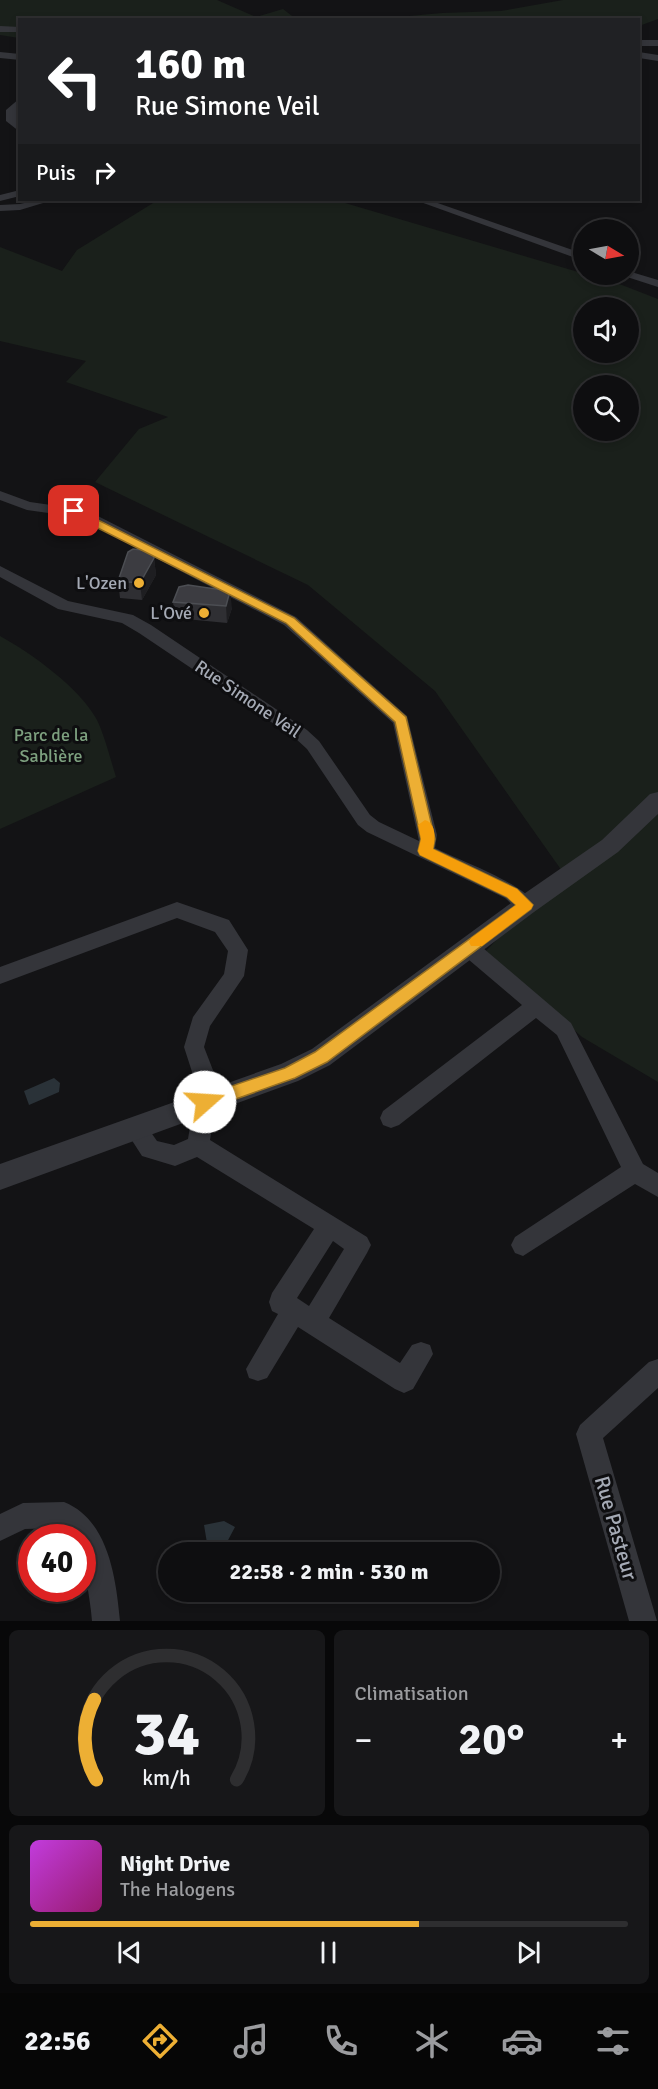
<!DOCTYPE html>
<html lang="fr">
<meta charset="utf-8">
<style>
:root{--surface:#0e0e10;--page:#171719;--text:#f1f3f6;--muted:#9b9c9f;--line:#2e2e30;--accent:#edaf34}
body{margin:0;font-family:Signika,sans-serif;background:var(--page);color:var(--text);height:100vh;display:flex;flex-direction:column;font-size:22px;white-space:nowrap}
*{box-sizing:border-box;margin:0}
p{font-size:20px;color:var(--muted)}
.icon{flex:none;width:33px;height:33px;fill:none;stroke:currentColor;stroke-width:2;stroke-linecap:round;stroke-linejoin:round}
.map{position:relative;height:1621px;overflow:hidden}
.panel{display:flex;flex-direction:column;gap:9px;padding:9px;background:#080809;flex:1}
.panel>*{flex:none}
.banner{position:absolute;left:18px;top:18px;width:622px;height:183px;border-radius:0px;box-shadow:0 3px 9px #0003,0 0 0 2px var(--line);background:#202124;color:#fff;overflow:hidden}
.needle{width:39px;rotate:100deg}
.tools{position:absolute;left:573px;top:219px;display:grid;gap:12px}
.tools a{display:grid;place-items:center;width:66px;height:66px;border-radius:50%;background:var(--surface);box-shadow:0 3px 9px #0003,0 0 0 2px var(--line);font-size:30px}
.speed{position:absolute;left:18px;top:1524px;display:flex;gap:12px;font-size:30px;font-weight:700;text-align:center}
.speed>*{display:grid;place-content:center;width:78px;height:78px;border-radius:50%;background:var(--surface);box-shadow:0 3px 9px #0003,0 0 0 2px var(--line);line-height:1}
.speed .limit{border:9px solid #d22;background:#fff;color:#111}
.pin{position:absolute;display:grid;place-items:center;width:51px;height:51px;color:#fff;margin:-26px;border-radius:12px;box-shadow:0 3px 9px #0006}
.me{position:absolute;width:66px;margin:-33px;rotate:71deg;stroke-linejoin:round;filter:drop-shadow(0 0 4px #0008)}
.turn{display:flex;align-items:center;gap:21px;height:126px;padding:0 18px;font-size:27px}
.turn .icon{width:78px;height:78px;stroke-width:2.5}
.turn b{display:block;font-size:42px;line-height:51px}
.then{display:flex;align-items:center;height:57px;padding:0 18px;background:#0003;gap:12px;font-size:22px}
.big{font-size:45px;font-weight:700;line-height:1.1}
.panel .widget{flex:1;display:flex;flex-direction:column;justify-content:center;gap:9px;min-width:0;padding:0 21px;border-radius:9px;background:var(--page)}
.panel .dial{align-items:center;gap:0}
.dial svg{height:156px;overflow:visible;fill:none;stroke:var(--line);stroke-width:7;stroke-linecap:round;text-anchor:middle}
.dial text{fill:var(--text);stroke:none}
.song{display:flex;align-items:center;gap:18px}
.cover{width:72px;height:72px;border-radius:9px;background:linear-gradient(135deg,hsl(290 70% 55%),hsl(320 70% 35%))}
.played{height:6px;border-radius:3px;background:linear-gradient(90deg,var(--accent) 65%,var(--line) 65%)}
.keys{display:flex;justify-content:space-around;direction:ltr}
.heat{display:flex;justify-content:space-between;align-items:center;font-size:33px;direction:ltr}
.panel .tiles{flex:1;display:grid;gap:9px;grid-template-columns:1fr 1fr}
.widget:last-child{grid-column:span 2}
.trip{position:absolute;left:158px;top:1542px;width:342px;height:60px;border-radius:30px;background:var(--surface);box-shadow:0 3px 9px #0003,0 0 0 2px var(--line);font-weight:700;line-height:60px;text-align:center}
.tab-bar{display:flex;height:96px;justify-content:space-around;align-items:center;background:#060606;color:var(--muted)}
.tab-bar .icon{width:42px;height:42px}
.tab-bar .on{color:var(--accent)}
.tab-bar b{font-size:27px;color:var(--text)}
.map>svg:first-child{display:block}
.green{fill:#1a201b;fill-rule:evenodd}
.water{fill:#2a3238}
.lines{fill:none;stroke-linecap:round;stroke-linejoin:round}
.minor{fill:#34353a;fill-rule:evenodd}
.tertiary{fill:#34353a;fill-rule:evenodd}
.wall{fill:#2f2f33}
.shaded-wall{fill:#1e1e21}
.building{fill:#3c3c41;stroke:#4c4e53;stroke-width:1.5}
.route{fill:#edaf34;stroke:#9a7222;stroke-width:1.5}
.slow{fill:#f59e0b}
.poi-dot{fill:#edaf34;stroke:#0e0e10;stroke-width:2}
.labels{text-anchor:middle;dominant-baseline:central;stroke-width:6;stroke-linejoin:round;paint-order:stroke}
.poi-label{font-size:18px;fill:#a5aab5;stroke:#0e0e10;text-anchor:end}
.street-label{font-size:18px;fill:#a5aab5;stroke:#0e0e10}
.park-label{font-size:18px;fill:#7da07f;stroke:#0e0e10}
.near-street-label{font-size:21px;fill:#a5aab5;stroke:#0e0e10}
</style>
<div class="map">
<svg width="658" height="1621" viewBox="0 0 658 1621">
<rect width="100%" height="100%" fill="#131315"/>
<g class="green">
<path d="M 0,0 L 217,0 L 256,17 L 283,9 L 296,19 L 20,20 L 19,38 L 0,35 Z"/>
<path d="M 563,0 L 658,0 L 658,19 L 639,26 L 639,20 L 377,19 L 442,13 L 501,11 Z"/>
<path d="M 158,200 L 335,200 L 622,285 L 658,299 L 658,1082 L 582,1037 L 486,951 L 562,871 L 435,691 L 308,585 L 95,482 L 139,429 L 168,417 L 66,382 L 86,361 L 0,341 L 0,247 L 62,271 L 77,250 ZM 584,308 L 628,308 L 628,352 L 584,352 ZM 584,386 L 628,386 L 628,430 L 584,430 Z"/>
<path d="M 0,636 C 31,653 80,688 97,720 C 105,737 110,758 116,777 L 0,829 Z"/>
</g>
<g class="water">
<path d="M 54,1078 L 60,1083 L 59,1092 L 29,1105 L 24,1091 Z"/>
<path d="M 224,1521 L 235,1527 L 226,1544 L 220,1540 L 207,1543 L 204,1525 Z"/>
</g>
<g class="lines">
<g class="minor">
<path d="M 0,26 L 20,27 L 20,32 L 0,32 Z"/>
<rect x="639" y="40" width="19" height="6"/>
<path d="M 0,52 L 20,54 L 20,60 L 0,58 Z"/>
<path d="M 639,52 L 658,55 L 658,61 L 639,58 Z"/>
<path d="M 20,98 L 20,107 L 16,111 L 20,132 L 6,121 L 6,110 Z"/>
<path d="M 20,190 L 20,196 L 0,201 L 0,195 Z"/>
<path d="M 37,200 L 53,200 L 20,210 L 0,211 L 0,205 L 20,204 Z"/>
<path d="M 415,200 L 429,200 L 584,254 L 584,261 Z"/>
<path d="M 628,271 L 658,280 L 658,287 L 624,276 L 623,274 L 628,274 Z"/>
<path d="M 0,491 L 30,502 L 86,510 L 296,617 L 407,716 L 437,835 L 435,848 C 459,860 525,884 536,905 L 533,910 C 520,915 514,906 505,898 L 367,832 L 358,825 L 307,749 L 295,738 L 139,633 L 122,623 L 58,609 L 0,577 L 0,566 L 68,601 L 133,615 L 151,625 L 307,730 L 319,741 L 370,815 L 379,822 L 419,841 L 393,723 L 284,625 L 77,517 L 27,510 L 0,500 Z"/>
<path d="M 177,902 L 229,920 L 248,950 L 244,976 L 210,1026 L 204,1047 L 216,1078 L 216,1102 L 210,1140 L 367,1237 L 371,1245 L 367,1253 L 329,1318 L 400,1363 L 412,1345 L 421,1342 L 430,1345 L 433,1354 L 413,1389 L 404,1393 L 395,1389 L 298,1327 L 267,1378 L 258,1381 L 249,1378 L 246,1369 L 278,1314 L 272,1311 L 269,1302 L 272,1293 L 314,1229 L 197,1157 L 175,1166 L 142,1156 L 124,1128 L 127,1121 L 135,1118 L 143,1121 L 157,1141 L 174,1145 L 188,1139 L 194,1102 L 194,1078 L 184,1047 L 193,1017 L 224,974 L 228,951 L 215,932 L 177,918 L 0,984 L 0,967 ZM 333,1241 L 344,1249 L 309,1306 L 297,1298 Z"/>
<path d="M 469,940 L 476,942 L 571,1023 L 643,1164 L 658,1173 L 658,1197 L 635,1184 L 523,1256 L 515,1253 L 511,1245 L 515,1237 L 621,1167 L 557,1035 L 536,1018 L 399,1125 L 391,1128 L 383,1125 L 380,1118 L 383,1111 L 522,1005 L 462,954 L 459,948 L 462,942 Z"/>
<path d="M 658,1359 L 658,1388 L 603,1438 L 657,1621 L 629,1621 L 576,1434 L 580,1425 L 649,1362 Z"/>
<path d="M 64,1502 C 109,1520 116,1579 120,1621 L 92,1621 C 90,1593 82,1566 82,1538 L 67,1538 L 58,1528 L 25,1529 L 0,1541 L 0,1514 L 23,1503 Z"/>
</g>
<path class="tertiary" d="M 658,792 L 658,814 L 618,852 L 534,912 L 330,1065 L 298,1081 L 0,1190 L 0,1164 L 281,1064 L 312,1049 L 518,898 L 602,840 L 650,794 Z"/>
</g>
<g class="wall">
<path d="M 154,558 L 156,575 L 142,600 L 120,598 L 118,581 Z"/>
<path d="M 179,587 L 232,608 L 227,623 L 175,618 L 173,602 Z"/>
</g>
<g class="shaded-wall">
<path d="M 154,558 L 156,575 L 142,600 L 140,583 Z"/>
<path d="M 230,591 L 232,608 L 227,623 L 226,606 Z"/>
</g>
<g class="building">
<path d="M 133,549 L 152,551 L 154,558 L 140,583 L 118,581 L 128,552 Z"/>
<path d="M 188,585 L 230,591 L 226,606 L 173,602 L 179,587 Z"/>
</g>
<path class="route" d="M 74,508 L 294,618 L 406,717 L 435,839 L 433,849 L 517,889 L 533,905 L 531,909 L 327,1062 L 295,1078 L 205,1110 L 199,1107 L 196,1102 L 199,1097 L 285,1068 L 315,1052 L 516,905 L 507,897 L 420,855 L 418,851 L 421,839 L 395,722 L 286,623 L 70,514 L 70,509 Z"/>
<path class="slow" d="M 425,820 C 437,824 435,839 433,849 L 517,889 L 533,905 L 531,909 L 482,946 L 471,946 L 469,942 L 471,938 L 516,905 L 507,897 L 420,855 L 418,851 L 421,839 L 418,825 Z"/>
<g class="poi-dot">
<circle cx="139" cy="583" r="6"/>
<circle cx="204" cy="613" r="6"/>
</g>
<g class="labels">
<g class="poi-label">
<text x="127" y="583">L'Ozen</text>
<text x="192" y="613">L'Ové</text>
</g>
<g class="street-label">
<text transform="translate(248 699) rotate(34)">Rue Simone Veil</text>
</g>
<g class="park-label">
<text x="51" y="735">Parc de la<tspan x="51" dy="21">Sablière</tspan></text>
</g>
<g class="near-street-label">
<text transform="translate(616 1528) rotate(74)">Rue Pasteur</text>
</g>
</g>
</svg>
<div class="tools">
<a><svg class="needle" viewBox="-14 -14 28 28"><path d="M0-13l5 13h-10z" fill="#e53935"/><path d="M0 13l5-13h-10z" fill="#9b9c9f"/></svg></a>
<a><svg class="icon" aria-label="sound" viewBox="0 0 24 24"><path d="M4 9h4l5-4v14l-5-4H4zM17 9q2 3 0 6"/></svg></a>
<a><svg class="icon" aria-label="search" viewBox="0 0 24 24"><circle cx="10" cy="10" r="6"/><path d="M15 15l6 6"/></svg></a>
</div>
<div class="speed"><div class="limit">40</div></div>
<div class="pin" style="left:74px;top:511px;background:#d93025"><svg class="icon" aria-label="arrive" viewBox="0 0 24 24"><path d="M6 21V4h12l-3 4 3 4H6"/></svg></div>
<svg class="me" style="left:205px;top:1102px" viewBox="-20 -20 40 40"><circle r="19" fill="#fff"/><path d="M0-13L10 11 0 6-10 11z" fill="#edaf34"/></svg>
<div class="trip">22:58 · 2 min · 530 m</div>
<div class="banner">
<div class="turn"><svg class="icon" aria-label="left" viewBox="0 0 24 24"><path d="M17 20v-9H6M10 6l-5 5 5 5"/></svg><div><b>160 m</b>Rue Simone Veil</div></div>
<div class="then">Puis<svg class="icon" aria-label="right" viewBox="0 0 24 24"><path d="M7 20v-9h11M14 6l5 5-5 5"/></svg></div>
</div>
</div>
<section class="panel">
<div class="tiles">
<div class="widget dial"><svg viewBox="0 0 100 80">
<path d="M14 69A42 42 0 1 1 86 69"/>
<path d="M14 69A42 42 0 0 1 13 28" stroke="#edaf34"/>
<text x="50" y="56" font-size="32" font-weight="700">34</text>
<text x="50" y="72" font-size="11">km/h</text>
</svg></div>
<div class="widget"><p>Climatisation</p>
<div class="heat"><a>−</a><b class="big">20°</b><a>+</a></div>
</div>
<div class="widget">
<div class="song"><i class="cover"></i><div><b>Night Drive</b><p>The Halogens</p></div></div>
<div class="played"></div>
<div class="keys"><svg class="icon" aria-label="previous" viewBox="0 0 24 24"><path d="M18 5L8 12l10 7zM5 5v14"/></svg><svg class="icon" aria-label="pause" viewBox="0 0 24 24"><path d="M8 5v14M16 5v14"/></svg><svg class="icon" aria-label="next" viewBox="0 0 24 24"><path d="M6 5l10 7-10 7zM19 5v14"/></svg></div>
</div>
</div>
</section>
<nav class="tab-bar">
<b>22:56</b>
<svg class="icon on" aria-label="directions" viewBox="0 0 24 24"><path d="M12 3l9 9-9 9-9-9zM9 14v-3h6M13 9l2 2-2 2"/></svg>
<svg class="icon" aria-label="music" viewBox="0 0 24 24"><path d="M9 18V5l10-2v13"/><circle cx="6" cy="18" r="3"/><circle cx="16" cy="16" r="3"/></svg>
<svg class="icon" aria-label="phone" viewBox="0 0 24 24"><path d="M5 4h4l2 5-3 2q2 4 5 5l2-3 5 2v4C11 20 4 13 5 4z"/></svg>
<svg class="icon" aria-label="climate" viewBox="0 0 24 24"><path d="M12 3v18M4 7l16 10M4 17L20 7"/></svg>
<svg class="icon" aria-label="car" viewBox="0 0 24 24"><path d="M5 17H2v-5l4-1 3-4h7l3 4 3 1v5h-3M9 17h6M6 11h13"/><circle cx="7" cy="17" r="2"/><circle cx="17" cy="17" r="2"/></svg>
<svg class="icon" aria-label="filters" viewBox="0 0 24 24"><path d="M4 7h16M4 17h16"/><circle cx="9" cy="7" r="2"/><circle cx="15" cy="17" r="2"/></svg>
</nav>
